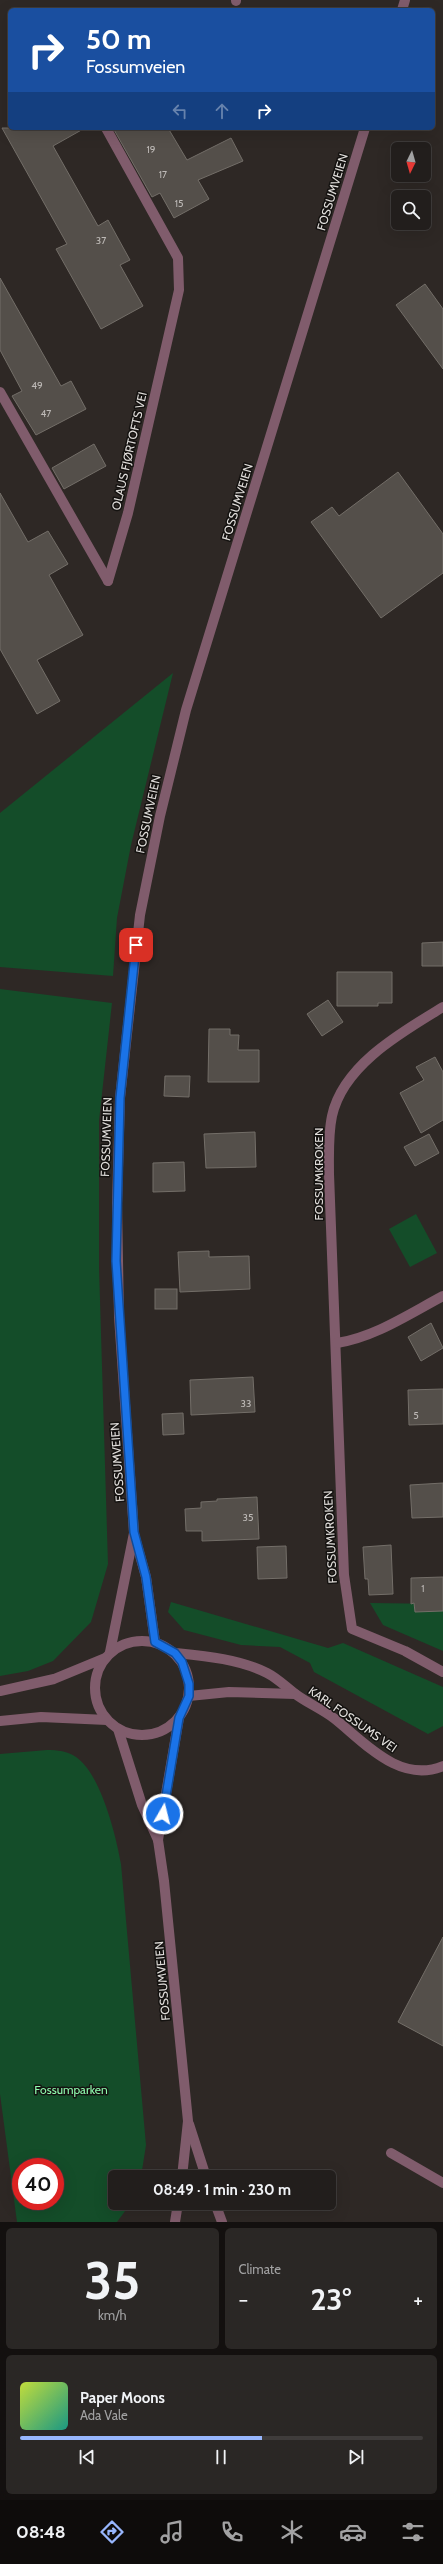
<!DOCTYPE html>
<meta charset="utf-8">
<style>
:root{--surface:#221e1c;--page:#2a2725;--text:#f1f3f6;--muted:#a2a2a3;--line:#3f3c3b;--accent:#97b6fd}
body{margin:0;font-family:Cabin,sans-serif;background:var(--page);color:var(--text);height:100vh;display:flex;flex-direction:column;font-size:15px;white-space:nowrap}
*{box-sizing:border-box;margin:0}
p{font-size:13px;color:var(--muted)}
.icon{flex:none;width:22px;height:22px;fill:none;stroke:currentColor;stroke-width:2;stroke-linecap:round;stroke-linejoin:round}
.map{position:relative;height:2222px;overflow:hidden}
.sheet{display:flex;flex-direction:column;gap:6px;padding:6px;background:#13100f;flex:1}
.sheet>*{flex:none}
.banner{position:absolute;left:8px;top:8px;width:427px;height:122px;border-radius:6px;box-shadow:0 4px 16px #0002,0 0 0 1px var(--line);background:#1a4fa0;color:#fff;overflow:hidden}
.needle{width:26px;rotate:185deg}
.buttons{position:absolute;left:391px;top:142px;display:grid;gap:8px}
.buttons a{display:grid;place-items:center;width:40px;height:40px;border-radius:6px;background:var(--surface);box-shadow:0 4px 16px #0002,0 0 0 1px var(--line);font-size:20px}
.speed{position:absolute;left:12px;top:2158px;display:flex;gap:8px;font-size:20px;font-weight:700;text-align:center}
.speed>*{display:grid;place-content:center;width:52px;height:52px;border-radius:50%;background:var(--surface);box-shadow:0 4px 16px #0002,0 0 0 1px var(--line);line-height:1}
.speed .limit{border:6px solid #d22;background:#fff;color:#111}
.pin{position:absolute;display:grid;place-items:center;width:34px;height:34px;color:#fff;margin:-17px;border-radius:8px;box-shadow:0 2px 6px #0006}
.me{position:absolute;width:44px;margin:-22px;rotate:8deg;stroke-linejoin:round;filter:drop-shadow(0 0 3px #0008)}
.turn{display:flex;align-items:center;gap:14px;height:84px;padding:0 12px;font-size:18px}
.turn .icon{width:52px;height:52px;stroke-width:2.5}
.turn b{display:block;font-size:28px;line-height:34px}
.lanes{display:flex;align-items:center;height:38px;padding:0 12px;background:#0003;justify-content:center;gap:20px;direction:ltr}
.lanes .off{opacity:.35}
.big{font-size:30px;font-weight:800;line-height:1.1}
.sheet .widget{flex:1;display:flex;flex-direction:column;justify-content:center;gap:6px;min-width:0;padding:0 14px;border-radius:6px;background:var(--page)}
.sheet .dial{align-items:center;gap:0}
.dial b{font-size:52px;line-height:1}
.song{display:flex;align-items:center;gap:12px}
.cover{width:48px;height:48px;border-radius:6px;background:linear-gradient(135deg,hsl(70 70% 55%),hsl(170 70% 35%))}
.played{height:4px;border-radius:2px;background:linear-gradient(90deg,var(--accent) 60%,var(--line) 60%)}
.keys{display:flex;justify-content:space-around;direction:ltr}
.heat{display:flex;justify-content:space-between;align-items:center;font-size:22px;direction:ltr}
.sheet .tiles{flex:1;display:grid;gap:6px;grid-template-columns:1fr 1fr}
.widget:last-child{grid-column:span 2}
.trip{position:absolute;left:108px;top:2170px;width:228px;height:40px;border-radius:6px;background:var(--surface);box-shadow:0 4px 16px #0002,0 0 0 1px var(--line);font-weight:800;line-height:40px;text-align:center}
.tabs{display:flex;height:64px;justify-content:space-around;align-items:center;background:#0e0c0b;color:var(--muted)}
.tabs .icon{width:28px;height:28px}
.tabs .active{color:var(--accent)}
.tabs b{font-size:18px;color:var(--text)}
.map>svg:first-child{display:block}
.green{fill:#144d29;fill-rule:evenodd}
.building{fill:#544f4a;stroke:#736e68}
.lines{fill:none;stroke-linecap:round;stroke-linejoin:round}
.minor{stroke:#805c6c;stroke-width:10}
.route-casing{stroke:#114b97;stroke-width:10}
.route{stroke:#1a73e8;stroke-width:7}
.labels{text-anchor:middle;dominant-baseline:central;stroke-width:3;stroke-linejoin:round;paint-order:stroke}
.number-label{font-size:10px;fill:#bebab7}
.street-label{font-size:12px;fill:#e1dedb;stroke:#141210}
.park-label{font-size:12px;fill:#8ffcae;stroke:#141210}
</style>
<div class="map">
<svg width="443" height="2222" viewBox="0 0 443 2222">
<rect width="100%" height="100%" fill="#2e2825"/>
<g class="green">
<path d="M 173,673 L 131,845 L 117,918 L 113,976 L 0,967 L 0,813 Z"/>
<path d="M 0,989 L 112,1003 L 99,1121 L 99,1267 L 108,1564 L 91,1622 L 53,1661 L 28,1671 L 0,1676 Z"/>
<path d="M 416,1214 L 437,1253 L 410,1267 L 389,1229 Z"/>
<path d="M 171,1602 L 328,1648 L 343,1643 L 443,1687 L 443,1726 L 428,1734 L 314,1672 L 310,1663 L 280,1647 L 241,1645 L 184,1630 L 168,1612 Z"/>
<path d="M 370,1603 L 443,1604 L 443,1651 L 383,1625 Z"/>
<path d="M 47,1750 C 57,1750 68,1751 76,1757 C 101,1774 116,1836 121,1864 L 146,2145 L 141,2177 L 115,2177 L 115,2203 L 131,2203 L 117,2222 L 17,2222 L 0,2094 L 0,1754 ZM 21,2167 L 55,2167 L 55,2201 L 21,2201 Z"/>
</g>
<g class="building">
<path d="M 2,128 L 85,128 L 53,146 L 98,226 L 108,220 L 130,260 L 120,265 L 143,306 L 101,329 L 56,249 L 67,244 Z"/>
<path d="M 113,128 L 168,128 L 187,160 L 231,138 L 243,161 L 198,180 L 209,199 L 174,218 L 160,193 L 152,197 Z"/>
<path d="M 0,278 L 61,386 L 71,381 L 86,409 L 36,435 L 12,396 L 22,391 L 0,350 Z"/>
<path d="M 425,284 L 443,309 L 443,369 L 396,305 Z"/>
<path d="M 94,444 L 106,466 L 64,489 L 52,468 Z"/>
<path d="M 398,472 L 443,534 L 443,573 L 381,618 L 311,522 L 332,507 L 339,516 Z"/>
<path d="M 0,493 L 28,542 L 48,531 L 68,564 L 49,575 L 83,635 L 37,660 L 60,701 L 37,714 L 0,649 Z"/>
<path d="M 443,942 L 443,966 L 422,966 L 422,943 Z"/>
<path d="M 337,972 L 392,972 L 392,1003 L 378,1003 L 378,1006 L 337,1006 Z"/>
<path d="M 328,1000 L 343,1022 L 322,1036 L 307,1014 Z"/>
<path d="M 209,1029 L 230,1029 L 230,1035 L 239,1035 L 238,1050 L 259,1050 L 259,1082 L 208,1082 Z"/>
<path d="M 435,1057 L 443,1072 L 443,1120 L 421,1133 L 400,1093 L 424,1080 L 416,1067 Z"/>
<path d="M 165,1076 L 190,1076 L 189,1097 L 164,1096 Z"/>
<path d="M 255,1132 L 256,1167 L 206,1168 L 204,1134 Z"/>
<path d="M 429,1134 L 439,1153 L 415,1166 L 404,1147 Z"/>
<path d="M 184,1162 L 185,1191 L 153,1192 L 153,1163 Z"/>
<path d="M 209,1251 L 209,1257 L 249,1256 L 250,1289 L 180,1292 L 178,1252 Z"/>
<rect x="155" y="1289" width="22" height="20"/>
<path d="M 431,1323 L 443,1348 L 421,1361 L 408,1337 Z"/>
<path d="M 253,1377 L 255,1412 L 191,1415 L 190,1380 Z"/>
<path d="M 443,1389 L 443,1424 L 409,1425 L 408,1390 Z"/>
<path d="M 183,1413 L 184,1434 L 163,1435 L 162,1414 Z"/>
<path d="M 443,1483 L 443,1517 L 412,1518 L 410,1485 Z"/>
<path d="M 257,1497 L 259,1539 L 202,1541 L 202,1531 L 186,1531 L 185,1509 L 201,1508 L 201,1502 L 217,1501 L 217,1499 Z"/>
<path d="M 391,1545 L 393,1594 L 369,1595 L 368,1579 L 365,1579 L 363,1547 Z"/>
<path d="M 286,1546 L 287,1578 L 258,1579 L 257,1547 Z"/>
<path d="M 443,1577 L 443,1611 L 415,1612 L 414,1603 L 411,1604 L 411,1578 Z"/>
<path d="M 443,1937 L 443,2046 L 398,2022 Z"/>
</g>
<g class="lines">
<g class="minor">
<path d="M 236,0 L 236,1"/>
<path d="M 402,10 L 405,0"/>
<path d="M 106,128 L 178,258 L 179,290 L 128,513 L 108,581"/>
<path d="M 0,392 L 108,581"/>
<path d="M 443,1007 C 402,1032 343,1065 332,1116 C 328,1135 329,1155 329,1174 L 344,1575 L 352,1629 L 405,1651 L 443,1672"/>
<path d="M 337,1343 C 375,1337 409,1314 443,1296"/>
<path d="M 134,1534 L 146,1577 L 155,1642"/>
<circle cx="142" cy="1688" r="47"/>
<path d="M 110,1652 L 134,1533 L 119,1317 L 117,1203 L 120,1098 L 140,915 L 160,816 L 186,710 L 365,128"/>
<path d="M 175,1653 C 205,1656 239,1659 267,1673 C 277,1678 285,1686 294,1693 C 307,1703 322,1709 335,1719 C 365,1743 400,1784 443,1766"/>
<path d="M 0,1691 L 54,1679 L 105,1658"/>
<path d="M 189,1696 L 229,1692 L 295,1694"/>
<path d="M 0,1721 L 41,1717 L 107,1720"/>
<path d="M 118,1729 L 142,1805 L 158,1840 L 164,1881 L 188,2121 L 182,2177"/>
<path d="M 158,1840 L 179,1718"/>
<path d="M 189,2124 L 206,2177"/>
<path d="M 391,2153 L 443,2183"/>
<path d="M 215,2203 L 222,2222"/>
<path d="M 175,2222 L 178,2203"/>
</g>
</g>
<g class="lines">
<g class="route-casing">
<path id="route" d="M 136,945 L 120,1098 L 116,1261 L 134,1532 L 146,1577 L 155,1642 L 175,1653 L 182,1662 L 189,1684 L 189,1696 L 179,1718 L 163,1814"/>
</g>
<use href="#route" class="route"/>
</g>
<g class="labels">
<g class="number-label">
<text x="151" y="149">19</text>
<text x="163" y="174">17</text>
<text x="179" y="203">15</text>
<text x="101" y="240">37</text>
<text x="37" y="385">49</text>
<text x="46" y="413">47</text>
<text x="246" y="1403">33</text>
<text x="416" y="1415">5</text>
<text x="248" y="1517">35</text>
<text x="423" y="1588">1</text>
</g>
<g class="street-label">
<text transform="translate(332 192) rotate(-73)">FOSSUMVEIEN</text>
<text transform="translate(129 451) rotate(-77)">OLAUS FJØRTOFTS VEI</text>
<text transform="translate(237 502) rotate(-73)">FOSSUMVEIEN</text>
<text transform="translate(148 814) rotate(-78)">FOSSUMVEIEN</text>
<text transform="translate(106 1137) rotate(-88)">FOSSUMVEIEN</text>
<text transform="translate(318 1174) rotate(-90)">FOSSUMKROKEN</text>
<text transform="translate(117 1462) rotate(-94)">FOSSUMVEIEN</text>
<text transform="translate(330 1537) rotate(-93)">FOSSUMKROKEN</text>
<text transform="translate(353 1719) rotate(35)">KARL FOSSUMS VEI</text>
<text transform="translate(162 1981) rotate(-95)">FOSSUMVEIEN</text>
</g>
<g class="park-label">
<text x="71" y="2089">Fossumparken</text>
</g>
</g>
</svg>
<div class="buttons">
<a><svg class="needle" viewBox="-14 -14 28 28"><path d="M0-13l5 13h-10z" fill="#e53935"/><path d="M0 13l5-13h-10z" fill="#a2a2a3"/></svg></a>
<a><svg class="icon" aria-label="search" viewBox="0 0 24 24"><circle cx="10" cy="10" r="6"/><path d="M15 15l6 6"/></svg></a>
</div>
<div class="speed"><div class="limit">40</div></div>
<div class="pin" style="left:136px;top:945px;background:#d93025"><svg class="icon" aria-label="arrive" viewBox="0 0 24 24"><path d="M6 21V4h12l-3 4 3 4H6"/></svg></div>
<svg class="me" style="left:163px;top:1814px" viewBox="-20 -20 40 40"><circle r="17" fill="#1a73e8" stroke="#fff" stroke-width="3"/><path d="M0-11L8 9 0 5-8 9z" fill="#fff"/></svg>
<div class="trip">08:49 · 1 min · 230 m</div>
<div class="banner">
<div class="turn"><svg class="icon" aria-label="right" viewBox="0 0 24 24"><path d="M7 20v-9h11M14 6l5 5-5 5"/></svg><div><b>50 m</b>Fossumveien</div></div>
<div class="lanes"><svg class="icon off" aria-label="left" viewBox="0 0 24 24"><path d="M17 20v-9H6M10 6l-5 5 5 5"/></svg><svg class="icon off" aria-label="ahead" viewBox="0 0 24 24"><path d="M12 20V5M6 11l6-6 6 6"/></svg><svg class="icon" aria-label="right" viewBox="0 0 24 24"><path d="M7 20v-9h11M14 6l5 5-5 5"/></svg></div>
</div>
</div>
<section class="sheet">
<div class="tiles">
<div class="widget dial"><b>35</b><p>km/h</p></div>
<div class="widget"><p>Climate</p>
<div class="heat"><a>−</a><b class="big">23°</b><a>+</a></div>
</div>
<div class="widget">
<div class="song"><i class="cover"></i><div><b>Paper Moons</b><p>Ada Vale</p></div></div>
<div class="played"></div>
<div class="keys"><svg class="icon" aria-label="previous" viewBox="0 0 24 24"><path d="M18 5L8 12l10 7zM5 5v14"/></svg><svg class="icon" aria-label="pause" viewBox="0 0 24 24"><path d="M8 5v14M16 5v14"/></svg><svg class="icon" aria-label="next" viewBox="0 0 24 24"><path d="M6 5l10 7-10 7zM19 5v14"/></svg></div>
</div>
</div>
</section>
<nav class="tabs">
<b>08:48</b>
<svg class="icon active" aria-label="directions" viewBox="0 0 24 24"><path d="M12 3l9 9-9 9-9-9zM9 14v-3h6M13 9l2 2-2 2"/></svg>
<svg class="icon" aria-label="music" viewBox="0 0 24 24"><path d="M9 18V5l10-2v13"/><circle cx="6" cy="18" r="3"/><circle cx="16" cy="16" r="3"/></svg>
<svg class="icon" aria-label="phone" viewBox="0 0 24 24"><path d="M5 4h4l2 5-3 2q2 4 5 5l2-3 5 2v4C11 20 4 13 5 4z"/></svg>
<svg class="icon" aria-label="climate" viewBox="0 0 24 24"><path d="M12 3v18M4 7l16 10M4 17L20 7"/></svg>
<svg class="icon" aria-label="car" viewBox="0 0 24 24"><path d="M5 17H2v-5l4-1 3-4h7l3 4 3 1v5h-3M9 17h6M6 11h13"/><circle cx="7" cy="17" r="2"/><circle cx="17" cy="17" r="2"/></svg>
<svg class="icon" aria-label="filters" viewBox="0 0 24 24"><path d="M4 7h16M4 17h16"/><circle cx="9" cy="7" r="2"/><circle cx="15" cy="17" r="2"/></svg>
</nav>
